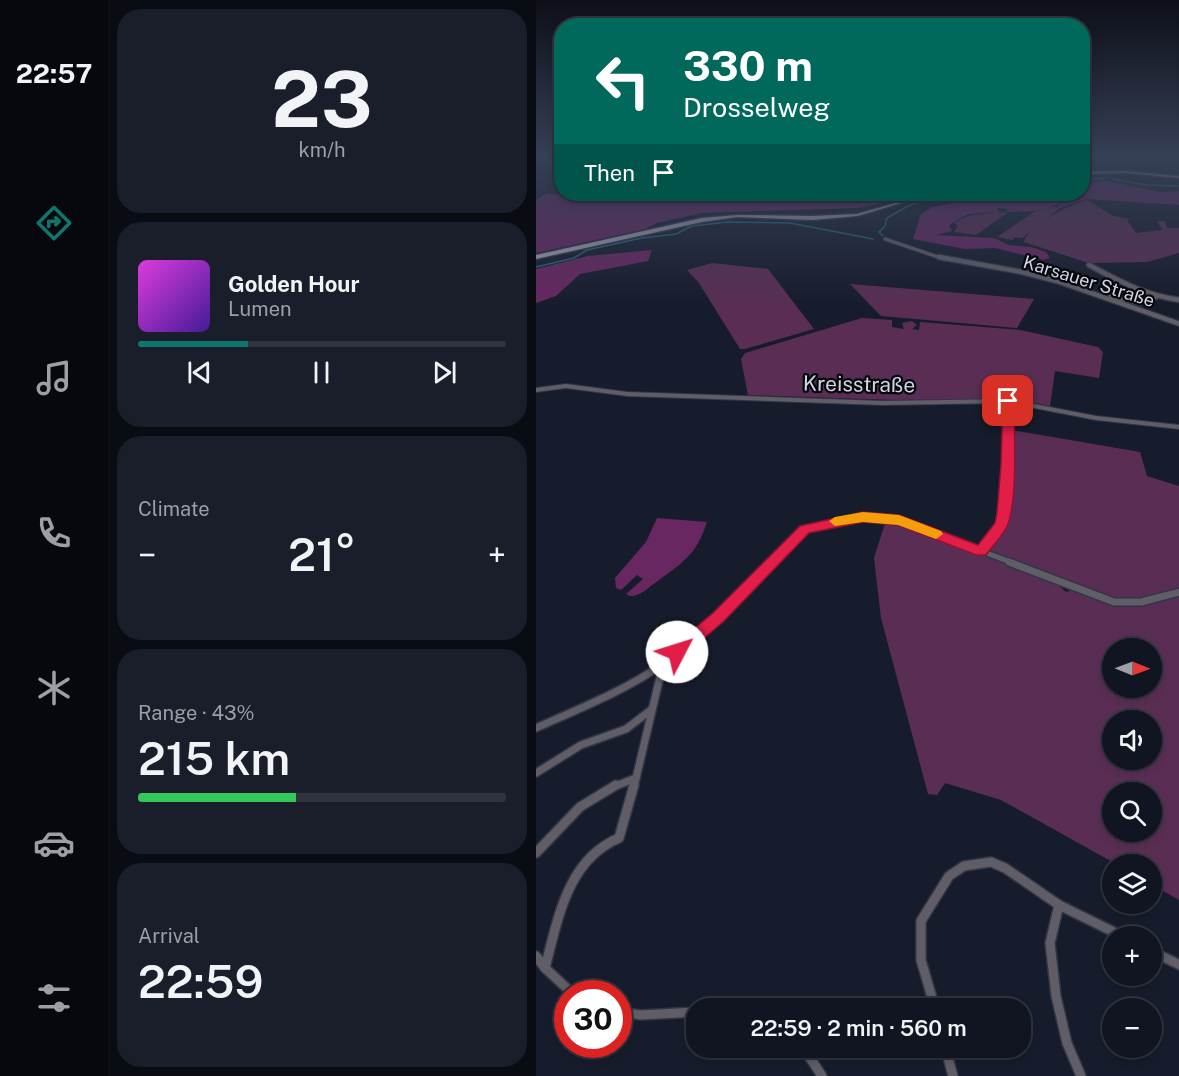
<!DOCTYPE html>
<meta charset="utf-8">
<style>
:root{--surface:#111521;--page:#1a1e2a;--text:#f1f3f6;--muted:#9c9fa5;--line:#30343f;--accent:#0f766e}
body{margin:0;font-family:"Public Sans",sans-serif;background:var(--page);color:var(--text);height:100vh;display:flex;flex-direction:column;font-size:22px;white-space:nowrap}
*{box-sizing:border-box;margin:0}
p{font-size:20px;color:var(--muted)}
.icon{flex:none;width:33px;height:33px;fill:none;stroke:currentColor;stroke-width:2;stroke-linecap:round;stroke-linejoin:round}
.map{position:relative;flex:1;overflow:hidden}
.side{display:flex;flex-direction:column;gap:9px;padding:9px;background:#090c12;width:428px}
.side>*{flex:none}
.banner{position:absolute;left:18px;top:18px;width:536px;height:183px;border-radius:24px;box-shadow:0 3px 9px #0003,0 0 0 2px var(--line);background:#00695c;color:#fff;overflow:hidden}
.needle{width:39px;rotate:91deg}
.controls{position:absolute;left:566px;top:638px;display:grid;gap:12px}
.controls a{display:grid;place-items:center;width:60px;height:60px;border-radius:50%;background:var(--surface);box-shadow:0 3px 9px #0003,0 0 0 2px var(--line);font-size:30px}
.speed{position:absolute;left:18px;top:980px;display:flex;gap:12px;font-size:30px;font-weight:700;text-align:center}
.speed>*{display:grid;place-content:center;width:78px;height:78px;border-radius:50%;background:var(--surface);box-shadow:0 3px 9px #0003,0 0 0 2px var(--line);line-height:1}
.speed .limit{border:9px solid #d22;background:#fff;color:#111}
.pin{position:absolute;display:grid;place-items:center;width:51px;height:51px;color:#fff;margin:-26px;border-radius:12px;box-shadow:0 3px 9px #0006}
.me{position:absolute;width:66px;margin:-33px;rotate:50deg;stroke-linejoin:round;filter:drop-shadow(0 0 4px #0008)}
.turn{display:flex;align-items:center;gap:21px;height:126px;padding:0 30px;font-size:27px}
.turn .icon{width:78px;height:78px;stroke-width:2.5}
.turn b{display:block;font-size:42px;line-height:51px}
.then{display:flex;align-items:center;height:57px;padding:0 30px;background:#0003;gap:12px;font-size:22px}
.big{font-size:45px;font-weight:600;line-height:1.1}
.side .card{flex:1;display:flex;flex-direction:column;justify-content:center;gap:9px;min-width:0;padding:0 21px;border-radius:24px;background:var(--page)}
.side .dial{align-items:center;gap:0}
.dial b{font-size:78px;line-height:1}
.song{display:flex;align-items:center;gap:18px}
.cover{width:72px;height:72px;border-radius:9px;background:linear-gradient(135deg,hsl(300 70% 55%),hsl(260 70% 35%))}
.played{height:6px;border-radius:3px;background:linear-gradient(90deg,var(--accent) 30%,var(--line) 30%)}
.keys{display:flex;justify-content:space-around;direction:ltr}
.heat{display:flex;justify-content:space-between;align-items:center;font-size:33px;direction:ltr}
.charge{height:9px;border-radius:4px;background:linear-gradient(90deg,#34c759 43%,var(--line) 0)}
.trip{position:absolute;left:150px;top:998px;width:345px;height:60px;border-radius:24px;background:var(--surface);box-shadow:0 3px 9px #0003,0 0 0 2px var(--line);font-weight:600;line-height:60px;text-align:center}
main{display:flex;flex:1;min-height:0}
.tab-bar{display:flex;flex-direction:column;width:108px;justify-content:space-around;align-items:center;background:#07080d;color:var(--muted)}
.tab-bar .icon{width:42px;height:42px}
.tab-bar .selected{color:var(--accent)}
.tab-bar b{font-size:27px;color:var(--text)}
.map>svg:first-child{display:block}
.green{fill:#5a2e54;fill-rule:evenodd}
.forest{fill:#682761}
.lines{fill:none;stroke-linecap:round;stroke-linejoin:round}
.stream{stroke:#1f6775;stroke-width:1.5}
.minor-far4-casing{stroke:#313645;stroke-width:4.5}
.minor-far3-casing{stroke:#313645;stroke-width:7}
.minor-far2-casing{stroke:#313645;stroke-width:8}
.minor-far1-casing{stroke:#313645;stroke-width:10}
.minor-casing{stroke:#313645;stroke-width:12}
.tertiary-casing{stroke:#313645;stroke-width:2}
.primary-casing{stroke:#313645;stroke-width:3}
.minor-far4{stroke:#605d66;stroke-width:3}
.minor-far3{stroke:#605d66;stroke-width:4.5}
.minor-far2{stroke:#605d66;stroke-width:5}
.minor-far1{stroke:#605d66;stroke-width:7}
.minor{stroke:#605d66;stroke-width:9}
.tertiary{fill:#605d66;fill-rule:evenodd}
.primary{fill:#a59eb0;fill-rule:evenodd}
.route{fill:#e11d48;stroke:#92132f;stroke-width:1.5}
.slow{fill:#f59e0b}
.labels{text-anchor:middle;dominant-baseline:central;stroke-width:4.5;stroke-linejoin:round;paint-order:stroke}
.far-street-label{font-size:18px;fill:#d0d4df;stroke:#05070d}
.street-label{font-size:21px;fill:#d0d4df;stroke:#05070d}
</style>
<main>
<nav class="tab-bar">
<b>22:57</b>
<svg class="icon selected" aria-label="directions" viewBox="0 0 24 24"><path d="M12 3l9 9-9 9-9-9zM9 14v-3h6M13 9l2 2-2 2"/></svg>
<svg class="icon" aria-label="music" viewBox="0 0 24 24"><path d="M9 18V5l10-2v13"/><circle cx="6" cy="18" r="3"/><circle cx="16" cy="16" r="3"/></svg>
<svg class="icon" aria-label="phone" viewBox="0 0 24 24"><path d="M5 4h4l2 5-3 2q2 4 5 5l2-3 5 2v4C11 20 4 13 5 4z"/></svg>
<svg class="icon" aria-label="climate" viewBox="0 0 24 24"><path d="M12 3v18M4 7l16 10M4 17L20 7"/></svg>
<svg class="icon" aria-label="car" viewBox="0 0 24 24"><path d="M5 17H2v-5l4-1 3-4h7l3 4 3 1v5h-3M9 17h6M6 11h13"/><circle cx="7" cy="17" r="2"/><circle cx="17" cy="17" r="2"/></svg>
<svg class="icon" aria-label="filters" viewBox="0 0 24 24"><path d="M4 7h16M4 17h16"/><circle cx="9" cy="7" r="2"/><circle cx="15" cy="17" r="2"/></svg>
</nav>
<section class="side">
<div class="card dial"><b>23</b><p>km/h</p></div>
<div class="card">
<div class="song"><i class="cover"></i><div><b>Golden Hour</b><p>Lumen</p></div></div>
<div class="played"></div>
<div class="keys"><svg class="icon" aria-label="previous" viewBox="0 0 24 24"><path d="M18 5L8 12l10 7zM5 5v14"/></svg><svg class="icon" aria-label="pause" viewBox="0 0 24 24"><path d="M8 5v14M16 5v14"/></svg><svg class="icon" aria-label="next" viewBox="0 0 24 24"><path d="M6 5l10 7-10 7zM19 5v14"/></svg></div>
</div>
<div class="card"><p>Climate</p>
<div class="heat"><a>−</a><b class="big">21°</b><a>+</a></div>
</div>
<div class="card"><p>Range · 43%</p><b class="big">215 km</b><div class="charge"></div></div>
<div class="card"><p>Arrival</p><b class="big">22:59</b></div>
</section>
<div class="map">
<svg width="644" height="1076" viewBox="0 0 644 1076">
<rect width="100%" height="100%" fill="#171c2c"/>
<g class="green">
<path d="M 551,200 L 577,216 L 595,219 L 591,220 L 600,233 L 626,230 L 621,221 L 629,221 L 631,228 L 643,228 L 643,253 L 611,262 L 553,263 L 488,242 C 490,226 536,203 551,200 Z"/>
<path d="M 514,206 L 524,208 L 486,238 L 479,237 L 476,240 L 461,237 L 498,212 Z"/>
<path d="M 462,212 L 471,213 L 440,235 L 418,232 L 422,226 L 418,223 L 432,216 Z"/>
<path d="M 176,263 L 232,269 L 278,329 L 209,349 L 204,349 L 163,283 L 151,270 Z"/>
<path d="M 314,284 L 498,299 L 481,328 L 345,316 Z"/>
<path d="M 326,318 L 356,320 L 356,327 L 368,329 L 366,323 L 376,321 L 381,325 L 376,329 L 383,330 L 384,322 L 484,330 L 562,347 L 567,352 L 563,378 L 519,371 L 514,406 L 477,399 L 359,400 L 212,395 L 205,359 L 209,353 Z"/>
<path d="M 475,430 L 604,452 L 611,476 L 643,486 L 643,589 L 610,599 L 586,600 L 567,597 L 458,555 L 452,545 L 468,524 L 473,499 Z"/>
<path d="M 350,520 L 364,523 L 520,583 L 530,592 L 536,590 L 584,604 L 643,594 L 643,900 L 615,884 L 615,864 L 580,864 L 465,800 L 409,783 L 401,795 L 392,794 L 345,618 L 338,558 ZM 576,648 L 615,648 L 615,687 L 576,687 ZM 576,720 L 615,720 L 615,759 L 576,759 ZM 576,792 L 615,792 L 615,831 L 576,831 Z"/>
</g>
<g class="forest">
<path d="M 572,181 L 623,192 L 643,191 L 643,205 L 550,199 L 524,208 L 521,207 L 526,203 L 500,211 L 469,212 L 473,209 L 461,208 L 463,212 L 432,214 L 413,225 L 416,231 L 400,235 L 458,238 L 473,245 L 495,247 L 510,252 L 514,258 L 508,260 L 459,248 L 429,249 L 377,239 L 385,214 L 397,207 L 424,202 L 485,199 L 504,194 L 546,194 L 546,183 Z"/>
<path d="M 11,193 L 47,199 L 53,194 L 367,194 L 346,203 L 324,208 L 166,213 L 121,223 L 109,229 L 0,253 L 0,200 Z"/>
<path d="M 116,250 L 112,261 L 44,274 L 20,296 L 0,303 L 0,269 L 52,256 Z"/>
<path d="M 121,518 L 171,522 C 160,556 146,563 119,583 C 110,589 105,596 94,596 L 90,594 L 107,579 L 101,575 L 85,590 L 80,588 L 79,578 L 110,542 Z"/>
</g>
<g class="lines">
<g class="stream">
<path d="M 576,179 L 611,185 L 644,186"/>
<path d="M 546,180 L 570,178"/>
<path d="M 403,196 L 428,194"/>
<path d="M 347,236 L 343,232 L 349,226 L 351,218 L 372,206 L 393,199"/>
<path d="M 0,267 L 38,258 L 51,250 L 106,238 L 140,234 L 156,226 L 192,222 L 254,223 L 337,239"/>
</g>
<g class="minor-far4-casing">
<path id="minor-far4" d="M 349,239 L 408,259"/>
</g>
<g class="minor-far3-casing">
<g id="minor-far3">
<path d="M 403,257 L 486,272 L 521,281 L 644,324"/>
<path d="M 553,265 C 585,282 608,295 644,300"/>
<path d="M 575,296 L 604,303 L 620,297"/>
</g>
</g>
<g class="minor-far2-casing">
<g id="minor-far2">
<path d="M 445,551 C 451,543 461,534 465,524 C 476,501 472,429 472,401"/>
<path d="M 235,563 L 269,529 L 327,517 L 363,520 L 477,563"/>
</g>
</g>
<g class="minor-far1-casing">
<g id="minor-far1">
<path d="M 473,562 L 578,602 L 605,602 L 644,592"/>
<path d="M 0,728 C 40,710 93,689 128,663 C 168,634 202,597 237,562"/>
<path d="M 0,773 L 45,745 L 90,729 L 115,710"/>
<path d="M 77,787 L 100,778"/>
<path d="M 98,787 L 127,664"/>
</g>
</g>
<g class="minor-casing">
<g id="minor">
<path d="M 0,853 L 44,807 L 80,785"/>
<path d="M 523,905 L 514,943 L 520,996 L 531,1043 L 545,1076"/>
<path d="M 615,951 L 644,965"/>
<path d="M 0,956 L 9,968 L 36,993"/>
<path d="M 9,968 C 22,919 31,860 83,838 L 98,785"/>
<path d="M 399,1008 L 385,960 L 385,921 L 413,876 L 428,866 L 455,862 L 469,868 L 523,905 L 586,936"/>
<path d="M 82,1012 L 105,1015 L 160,1012"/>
<path d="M 267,1047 L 286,1076"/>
<path d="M 409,1047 L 417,1076"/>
</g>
</g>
<g class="tertiary-casing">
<path id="tertiary" d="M 30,384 L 91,392 L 347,401 L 472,399 L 560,416 L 644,425 L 644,429 L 560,420 L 472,403 L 347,405 L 91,396 L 30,388 L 0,392 L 0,388 Z"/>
</g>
<g class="primary-casing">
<g id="primary">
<path d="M 589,171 L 644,176 L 644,178 L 589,173 L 546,174 L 546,172 Z"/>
<path d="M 391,194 L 396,194 L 321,216 L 276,220 L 201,217 L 166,222 L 0,259 L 0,255 L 166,218 L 201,215 L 276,216 L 321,214 Z"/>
</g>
</g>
<use href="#minor-far4" class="minor-far4"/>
<use href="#minor-far3" class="minor-far3"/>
<use href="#minor-far2" class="minor-far2"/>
<use href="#minor-far1" class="minor-far1"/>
<use href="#minor" class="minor"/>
<use href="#tertiary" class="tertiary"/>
<use href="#primary" class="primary"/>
</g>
<linearGradient id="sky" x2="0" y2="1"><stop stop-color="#0d0f18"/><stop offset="0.51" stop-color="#364056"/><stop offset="1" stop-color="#364056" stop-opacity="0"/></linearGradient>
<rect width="644" height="307" fill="url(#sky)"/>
<path class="route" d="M 472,398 L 478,401 C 478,433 482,496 472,524 C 468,535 457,545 450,555 L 440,555 L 362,525 L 327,522 L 273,533 L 188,621 L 146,657 L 141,659 L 135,657 L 133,652 L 135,648 L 177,613 L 264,526 L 327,512 L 363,515 L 442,545 L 459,523 L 461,513 L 465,465 L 467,401 Z"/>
<path class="slow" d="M 327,512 L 363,515 L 405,531 L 407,534 L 400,539 L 362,525 L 327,522 L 299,526 L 293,521 L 299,517 Z"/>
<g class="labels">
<g class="far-street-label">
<text transform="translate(553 281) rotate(17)">Karsauer Straße</text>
</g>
<g class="street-label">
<text transform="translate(323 384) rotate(1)">Kreisstraße</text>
</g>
</g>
</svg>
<div class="controls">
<a><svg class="needle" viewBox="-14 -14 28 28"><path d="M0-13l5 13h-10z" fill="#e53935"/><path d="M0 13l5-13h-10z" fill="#9c9fa5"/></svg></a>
<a><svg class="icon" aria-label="sound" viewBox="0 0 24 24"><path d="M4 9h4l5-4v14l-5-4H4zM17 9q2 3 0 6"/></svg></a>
<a><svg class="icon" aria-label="search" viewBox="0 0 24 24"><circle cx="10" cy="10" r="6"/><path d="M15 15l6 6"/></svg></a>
<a><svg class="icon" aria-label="layers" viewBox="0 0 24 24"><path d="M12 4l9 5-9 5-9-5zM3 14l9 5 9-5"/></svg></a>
<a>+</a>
<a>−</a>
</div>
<div class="speed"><div class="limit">30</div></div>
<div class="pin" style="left:472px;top:401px;background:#d93025"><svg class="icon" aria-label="arrive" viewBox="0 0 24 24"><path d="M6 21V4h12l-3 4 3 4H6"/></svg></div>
<svg class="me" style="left:141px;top:652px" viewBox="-20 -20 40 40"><circle r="19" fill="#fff"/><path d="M0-13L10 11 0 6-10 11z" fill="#e11d48"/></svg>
<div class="trip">22:59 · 2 min · 560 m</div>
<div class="banner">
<div class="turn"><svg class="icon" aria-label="left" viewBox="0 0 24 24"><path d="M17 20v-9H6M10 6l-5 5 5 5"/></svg><div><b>330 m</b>Drosselweg</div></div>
<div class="then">Then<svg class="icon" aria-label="arrive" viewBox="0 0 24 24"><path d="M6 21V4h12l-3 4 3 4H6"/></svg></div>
</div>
</div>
</main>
